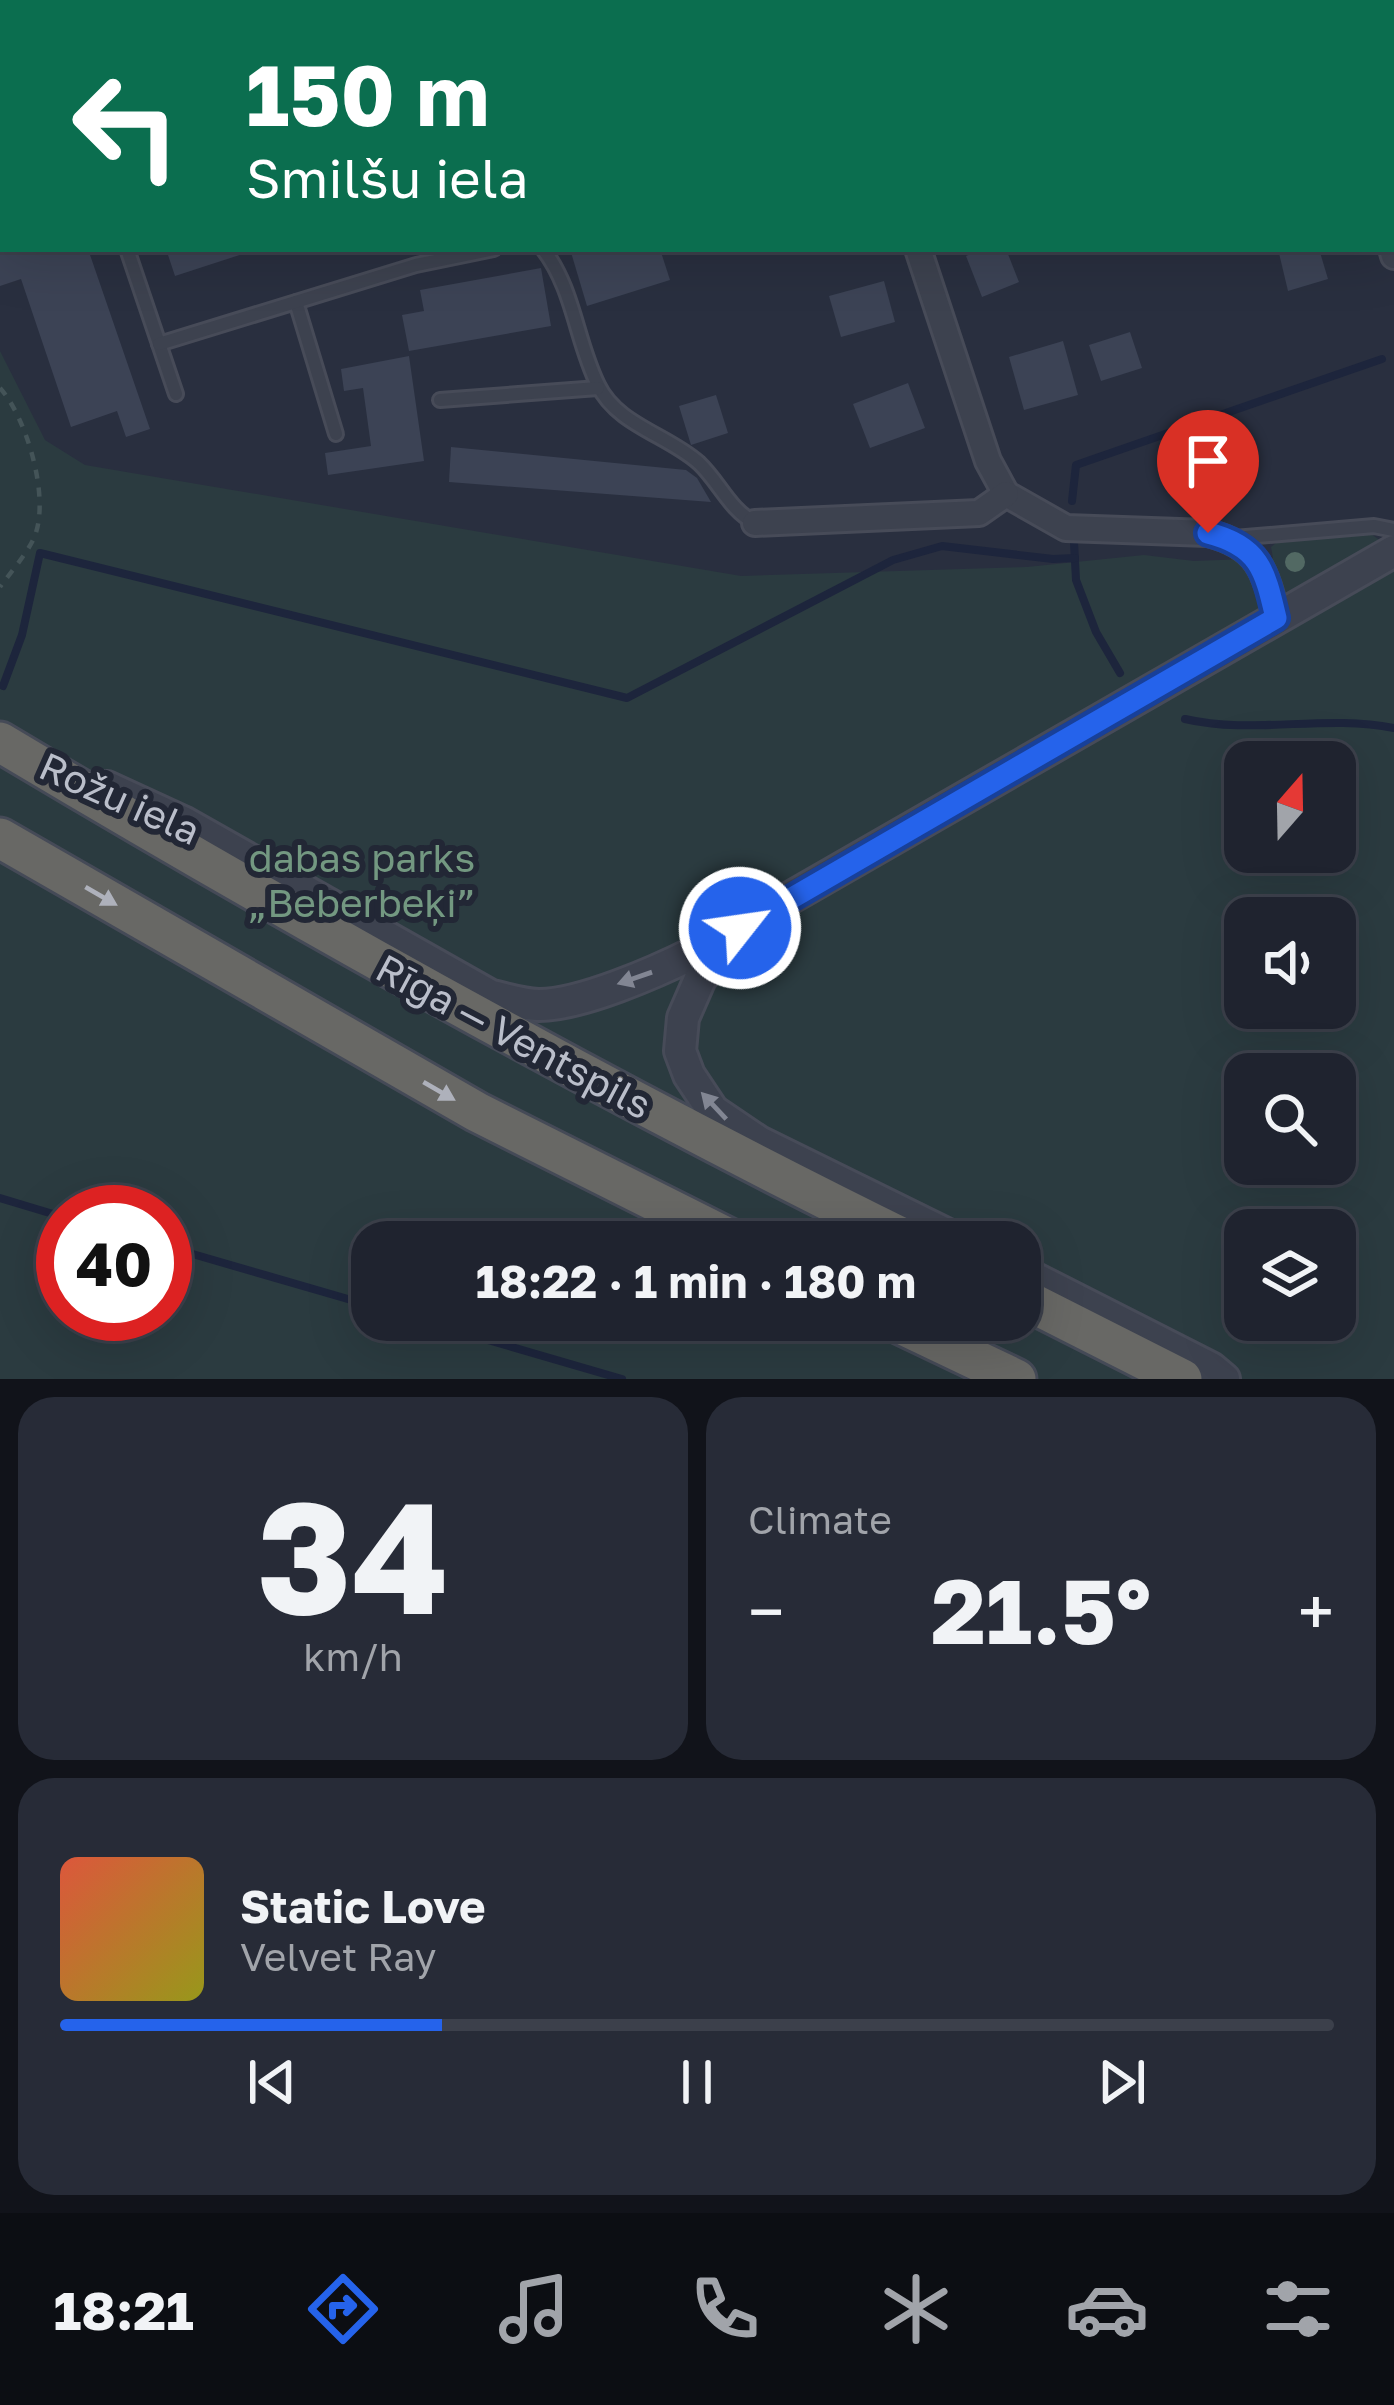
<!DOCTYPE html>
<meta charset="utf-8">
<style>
:root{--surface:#1f232f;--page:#272b37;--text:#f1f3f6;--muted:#a1a4aa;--line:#3c404b;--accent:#2563eb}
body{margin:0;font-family:"Golos Text",sans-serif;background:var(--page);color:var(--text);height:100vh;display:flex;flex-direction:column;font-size:45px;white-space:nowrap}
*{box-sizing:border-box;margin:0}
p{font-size:39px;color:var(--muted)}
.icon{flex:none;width:66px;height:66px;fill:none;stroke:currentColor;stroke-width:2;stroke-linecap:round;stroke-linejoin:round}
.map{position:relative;height:1379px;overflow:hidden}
.panel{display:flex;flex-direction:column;gap:18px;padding:18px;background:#11131a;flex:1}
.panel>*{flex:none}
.guide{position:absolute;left:0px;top:0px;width:1395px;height:252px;box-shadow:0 12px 48px #0002,0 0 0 3px var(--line);background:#0b6e4f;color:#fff;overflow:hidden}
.needle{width:78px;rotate:20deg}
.tools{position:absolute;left:1224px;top:741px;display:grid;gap:24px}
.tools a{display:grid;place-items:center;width:132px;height:132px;border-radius:24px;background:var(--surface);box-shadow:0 12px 48px #0002,0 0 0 3px var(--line);font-size:60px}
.speed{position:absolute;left:36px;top:1185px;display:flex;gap:24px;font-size:60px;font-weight:700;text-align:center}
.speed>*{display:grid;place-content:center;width:156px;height:156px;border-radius:50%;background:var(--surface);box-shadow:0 12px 48px #0002,0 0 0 3px var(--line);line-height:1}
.speed .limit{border:18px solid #d22;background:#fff;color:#111}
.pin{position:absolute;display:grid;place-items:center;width:102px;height:102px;color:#fff;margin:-123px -51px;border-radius:50% 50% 50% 0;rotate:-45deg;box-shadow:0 0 12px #0007}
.pin .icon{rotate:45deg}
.me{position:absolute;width:132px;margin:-66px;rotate:60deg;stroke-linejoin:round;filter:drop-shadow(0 0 9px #0008)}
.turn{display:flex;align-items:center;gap:42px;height:252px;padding:0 48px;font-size:54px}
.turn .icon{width:156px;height:156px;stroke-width:2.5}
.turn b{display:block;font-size:84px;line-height:102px}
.big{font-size:90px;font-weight:700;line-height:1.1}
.panel .card{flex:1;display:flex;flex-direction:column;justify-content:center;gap:18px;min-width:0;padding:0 42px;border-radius:36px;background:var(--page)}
.panel .dial{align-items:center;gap:0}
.dial b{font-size:156px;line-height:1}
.song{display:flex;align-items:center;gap:36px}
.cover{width:144px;height:144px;border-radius:18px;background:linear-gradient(135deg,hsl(10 70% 55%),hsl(60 70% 35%))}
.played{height:12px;border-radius:6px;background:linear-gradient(90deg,var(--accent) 30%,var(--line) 30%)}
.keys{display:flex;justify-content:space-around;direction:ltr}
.heat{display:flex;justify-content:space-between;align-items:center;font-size:66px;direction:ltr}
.panel .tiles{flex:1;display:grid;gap:18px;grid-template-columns:1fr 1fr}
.card:last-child{grid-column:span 2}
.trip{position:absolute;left:351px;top:1221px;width:690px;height:120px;border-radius:36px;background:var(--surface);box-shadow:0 12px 48px #0002,0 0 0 3px var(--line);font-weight:700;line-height:120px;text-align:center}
.menu{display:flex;height:192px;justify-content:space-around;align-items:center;background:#0c0e13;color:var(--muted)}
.menu .icon{width:84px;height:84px}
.menu .selected{color:var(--accent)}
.menu b{font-size:54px;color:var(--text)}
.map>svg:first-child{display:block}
.green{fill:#2b3b40;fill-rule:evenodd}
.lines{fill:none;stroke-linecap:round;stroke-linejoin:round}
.stream{stroke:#1d253c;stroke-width:8}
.building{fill:#3c4355}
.service-casing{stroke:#474b58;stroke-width:18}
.minor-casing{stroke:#474b58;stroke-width:30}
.tertiary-casing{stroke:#474b58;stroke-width:36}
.trunk-casing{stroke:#454a57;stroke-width:45}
.path{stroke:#445458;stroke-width:4.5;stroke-dasharray:9 9;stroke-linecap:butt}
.service{stroke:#3d424f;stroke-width:12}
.minor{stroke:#3d424f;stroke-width:24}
.tertiary{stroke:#3d424f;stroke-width:30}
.trunk{stroke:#686865;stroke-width:39}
.tree{fill:#526963}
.oneway{fill:#aeb1bb}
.oneway2{fill:#828693}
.route-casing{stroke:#184099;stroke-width:30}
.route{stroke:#2563eb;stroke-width:21}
.labels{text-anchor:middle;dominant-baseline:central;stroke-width:12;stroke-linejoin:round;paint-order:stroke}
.street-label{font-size:39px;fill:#babeca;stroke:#222735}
.park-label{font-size:39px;fill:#739881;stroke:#222735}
</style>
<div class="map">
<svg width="1394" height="1379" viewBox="0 0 1394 1379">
<rect width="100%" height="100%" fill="#292f3f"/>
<path class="green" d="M 0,351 L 45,440 L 85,465 L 741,576 L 1027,567 L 1144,555 L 1194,561 L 1273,558 L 1271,547 L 1283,537 L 1371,534 L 1381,541 L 1355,555 L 1394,555 L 1394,1379 L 0,1379 ZM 1245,762 L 1335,762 L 1335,852 L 1245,852 ZM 1245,918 L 1335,918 L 1335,1008 L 1245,1008 ZM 1245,1074 L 1335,1074 L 1335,1164 L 1245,1164 ZM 63,1212 L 165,1212 L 165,1314 L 63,1314 ZM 1245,1230 L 1335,1230 L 1335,1320 L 1245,1320 ZM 372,1242 L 1020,1242 L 1020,1320 L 372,1320 Z"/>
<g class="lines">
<g class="stream">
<path d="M 101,3 L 112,0"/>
<path d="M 0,30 L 3,29"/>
<path d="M 1072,501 L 1076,465 L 1382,359"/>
<path d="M 1074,542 L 1076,580 L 1096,632 L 1120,673"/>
<path d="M 3,686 L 22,635 L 40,553 L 627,698 L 893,560 L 942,546 L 1053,559 L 1075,558"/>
<path d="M 1185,719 C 1253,735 1325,714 1394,728"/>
<path d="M 0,1198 L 63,1217"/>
<path d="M 165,1246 L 372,1306"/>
<path d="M 419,1320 L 622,1379"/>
</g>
</g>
<g class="building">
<path d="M 0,249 L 88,249 L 150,429 L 126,437 L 117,411 L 71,427 L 21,279 L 0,286 Z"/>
<path d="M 166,249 L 255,249 L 255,250 L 175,276 Z"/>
<path d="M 570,249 L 660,249 L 670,280 L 587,306 Z"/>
<path d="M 983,249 L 1006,249 L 1019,282 L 982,297 L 966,256 Z"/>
<path d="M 1278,249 L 1319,249 L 1328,279 L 1288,291 Z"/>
<path d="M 541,268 L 551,326 L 409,351 L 402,315 L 424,311 L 420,290 Z"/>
<path d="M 884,281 L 895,322 L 841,337 L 829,296 Z"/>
<path d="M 1130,332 L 1142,368 L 1101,381 L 1089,345 Z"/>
<path d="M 1063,341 L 1078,395 L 1024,410 L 1009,357 Z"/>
<path d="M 409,356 L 424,461 L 328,475 L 325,453 L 371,446 L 363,388 L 344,391 L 341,369 Z"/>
<path d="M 908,383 L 925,428 L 870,448 L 853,404 Z"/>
<path d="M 716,395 L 728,433 L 691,445 L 679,406 Z"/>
<path d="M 451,447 L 686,470 L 697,478 L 711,502 L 449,482 Z"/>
</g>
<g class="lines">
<g class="service-casing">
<g id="service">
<path d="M 127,249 L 176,394"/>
<path d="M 543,249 C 574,289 576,341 598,385 C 617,425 668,435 699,463 C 720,483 729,509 755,523"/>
<path d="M 296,302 L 336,434"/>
<path d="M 159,344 L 416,265 L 494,249"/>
<path d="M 440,400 L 598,388"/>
<path d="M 1234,538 L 1374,526 L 1394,530"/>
</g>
</g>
<g class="minor-casing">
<g id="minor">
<path d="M 837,0 L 838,3"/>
<path d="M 1313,0 L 1314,3"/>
<path d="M 918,249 L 988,461 L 1006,494 L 1066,528 L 1208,533 C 1259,546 1265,571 1277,618"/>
<path d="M 1392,249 L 1394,256"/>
<path d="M 755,523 L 979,513 L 1006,494"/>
</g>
</g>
<g class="tertiary-casing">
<g id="tertiary">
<path d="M 107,787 L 183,822 L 491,996 C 506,999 523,1005 539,1005 C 581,1005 656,972 694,953 L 1394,551"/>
<path d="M 733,937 L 700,979 L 683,1018 L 680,1051 L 689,1075 L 713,1111 L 759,1142 L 962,1242"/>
<path d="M 1020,1271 L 1211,1368 L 1224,1379"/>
</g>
</g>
<g class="trunk-casing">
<g id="trunk">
<path d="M 0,742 C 298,920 600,1089 911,1242"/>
<path d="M 0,838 L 477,1112 L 736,1242"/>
<path d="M 1020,1297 L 1182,1379"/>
<path d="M 892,1320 L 1016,1379"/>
</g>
</g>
<path class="path" d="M 0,388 C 27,418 52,502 33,540 C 25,556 11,572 0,587"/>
<use href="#service" class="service"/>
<use href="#minor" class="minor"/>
<use href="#tertiary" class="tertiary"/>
<use href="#trunk" class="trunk"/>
</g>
<circle class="tree" cx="1295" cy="562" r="10"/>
<defs><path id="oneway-solid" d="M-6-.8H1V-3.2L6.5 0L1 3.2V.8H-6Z" transform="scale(3)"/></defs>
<g class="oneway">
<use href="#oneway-solid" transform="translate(101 896) rotate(30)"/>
<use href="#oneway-solid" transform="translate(439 1091) rotate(30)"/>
</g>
<g class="oneway2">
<use href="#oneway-solid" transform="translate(635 978) rotate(161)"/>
<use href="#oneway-solid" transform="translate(714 1106) rotate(-133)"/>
</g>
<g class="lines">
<g class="route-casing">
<path id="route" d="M 740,928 L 1276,618 C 1265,571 1260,546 1208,533"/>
</g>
<use href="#route" class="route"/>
</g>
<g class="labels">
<g class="street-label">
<text transform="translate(120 798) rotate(24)">Rožu iela</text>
<text transform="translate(514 1036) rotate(28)">Rīga — Ventspils</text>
</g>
<g class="park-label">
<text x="362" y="857">dabas parks<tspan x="362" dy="45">„Beberbeķi”</tspan></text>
</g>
</g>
</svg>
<div class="tools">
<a><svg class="needle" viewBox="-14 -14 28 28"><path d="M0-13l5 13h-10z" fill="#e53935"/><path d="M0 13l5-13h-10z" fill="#a1a4aa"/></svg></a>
<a><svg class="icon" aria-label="sound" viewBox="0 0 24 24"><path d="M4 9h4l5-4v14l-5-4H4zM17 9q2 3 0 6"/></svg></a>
<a><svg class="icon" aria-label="search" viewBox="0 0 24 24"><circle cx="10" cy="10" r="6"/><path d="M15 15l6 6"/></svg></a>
<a><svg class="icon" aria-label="layers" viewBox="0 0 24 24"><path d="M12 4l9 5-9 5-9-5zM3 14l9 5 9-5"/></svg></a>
</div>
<div class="speed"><div class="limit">40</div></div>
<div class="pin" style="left:1208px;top:533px;background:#d93025"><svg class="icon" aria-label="arrive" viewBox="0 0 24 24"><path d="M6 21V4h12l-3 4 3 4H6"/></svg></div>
<svg class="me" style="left:740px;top:928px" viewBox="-20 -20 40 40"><circle r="17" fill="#2563eb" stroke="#fff" stroke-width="3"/><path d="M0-11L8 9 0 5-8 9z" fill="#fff"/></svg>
<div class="trip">18:22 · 1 min · 180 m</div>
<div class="guide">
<div class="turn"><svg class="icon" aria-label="left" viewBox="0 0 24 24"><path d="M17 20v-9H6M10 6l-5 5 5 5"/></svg><div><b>150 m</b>Smilšu iela</div></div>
</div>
</div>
<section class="panel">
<div class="tiles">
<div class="card dial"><b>34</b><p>km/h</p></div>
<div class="card"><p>Climate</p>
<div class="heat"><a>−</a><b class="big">21.5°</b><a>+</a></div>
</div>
<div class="card">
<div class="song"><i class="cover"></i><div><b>Static Love</b><p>Velvet Ray</p></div></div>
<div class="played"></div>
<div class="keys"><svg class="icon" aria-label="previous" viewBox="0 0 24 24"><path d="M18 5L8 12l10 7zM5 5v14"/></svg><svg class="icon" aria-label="pause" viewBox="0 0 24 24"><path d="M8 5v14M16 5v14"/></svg><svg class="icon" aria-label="next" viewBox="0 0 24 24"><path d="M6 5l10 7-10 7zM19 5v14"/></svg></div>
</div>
</div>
</section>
<nav class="menu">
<b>18:21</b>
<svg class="icon selected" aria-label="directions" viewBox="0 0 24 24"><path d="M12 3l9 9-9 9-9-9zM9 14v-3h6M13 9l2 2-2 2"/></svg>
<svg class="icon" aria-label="music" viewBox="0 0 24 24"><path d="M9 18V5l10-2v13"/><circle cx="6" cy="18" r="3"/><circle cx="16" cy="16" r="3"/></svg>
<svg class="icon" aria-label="phone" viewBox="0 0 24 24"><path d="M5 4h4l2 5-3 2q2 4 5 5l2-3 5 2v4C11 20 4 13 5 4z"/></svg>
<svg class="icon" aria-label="climate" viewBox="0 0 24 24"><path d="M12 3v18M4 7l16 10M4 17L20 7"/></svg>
<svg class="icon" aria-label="car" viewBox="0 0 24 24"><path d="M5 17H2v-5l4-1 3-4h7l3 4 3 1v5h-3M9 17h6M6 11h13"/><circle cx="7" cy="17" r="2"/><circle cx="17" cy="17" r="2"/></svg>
<svg class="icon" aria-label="filters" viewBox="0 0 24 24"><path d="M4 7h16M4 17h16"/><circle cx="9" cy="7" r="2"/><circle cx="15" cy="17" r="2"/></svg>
</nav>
